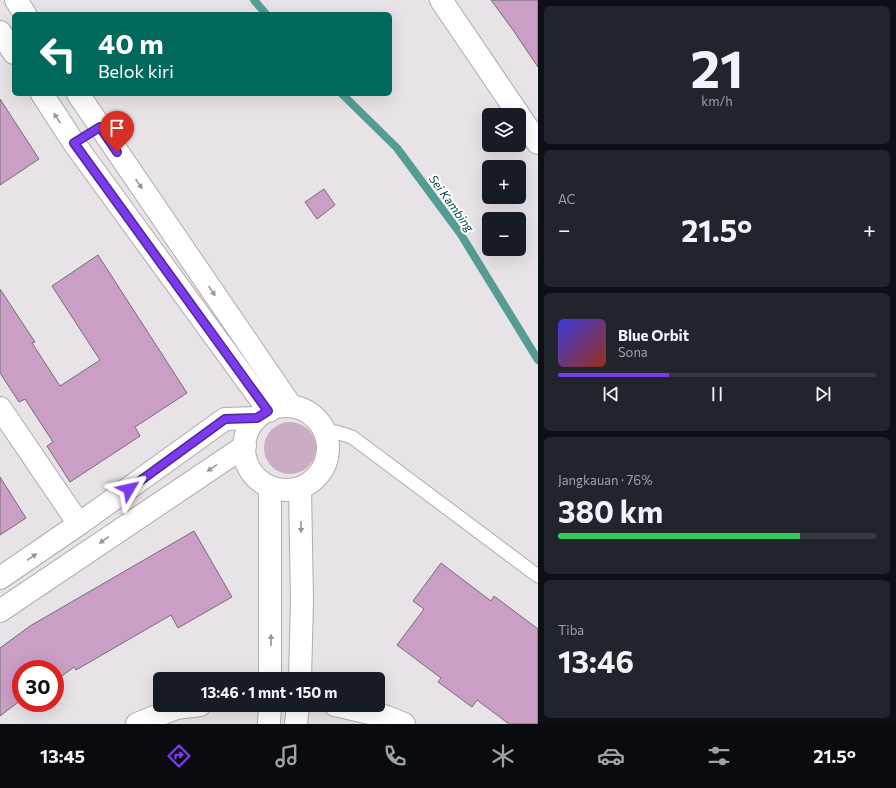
<!DOCTYPE html>
<html lang="id">
<meta charset="utf-8">
<style>
:root{--surface:#171b24;--page:#20242c;--text:#f1f3f6;--muted:#9ea1a6;--line:#363941;--accent:#7c3aed}
body{margin:0;font-family:Commissioner,sans-serif;background:var(--page);color:var(--text);height:100vh;display:flex;flex-direction:column;font-size:15px;white-space:nowrap}
*{box-sizing:border-box;margin:0}
p{font-size:13px;color:var(--muted)}
.icon{flex:none;width:22px;height:22px;fill:none;stroke:currentColor;stroke-width:2;stroke-linecap:round;stroke-linejoin:round}
.map{position:relative;flex:1;overflow:hidden}
.panel{display:flex;flex-direction:column;gap:6px;padding:6px;background:#0d0f14;width:358px}
.panel>*{flex:none}
.banner{position:absolute;left:12px;top:12px;width:380px;height:84px;border-radius:6px;box-shadow:0 4px 16px #0002;background:#00695c;color:#fff;overflow:hidden}
.buttons{position:absolute;left:482px;top:108px;display:grid;gap:8px}
.buttons a{display:grid;place-items:center;width:44px;height:44px;border-radius:6px;background:var(--surface);box-shadow:0 4px 16px #0002;font-size:20px}
.speed{position:absolute;left:12px;top:660px;display:flex;gap:8px;font-size:20px;font-weight:700;text-align:center}
.speed>*{display:grid;place-content:center;width:52px;height:52px;border-radius:50%;background:var(--surface);box-shadow:0 4px 16px #0002;line-height:1}
.speed .limit{border:6px solid #d22;background:#fff;color:#111}
.pin{position:absolute;display:grid;place-items:center;width:34px;height:34px;color:#fff;margin:-41px -17px;border-radius:50% 50% 50% 0;rotate:-45deg;box-shadow:0 0 4px #0007}
.pin .icon{rotate:45deg}
.me{position:absolute;width:44px;margin:-22px;rotate:54deg;stroke-linejoin:round;filter:drop-shadow(0 0 3px #0008)}
.turn{display:flex;align-items:center;gap:14px;height:84px;padding:0 20px;font-size:18px}
.turn .icon{width:52px;height:52px;stroke-width:2.5}
.turn b{display:block;font-size:28px;line-height:34px}
.big{font-size:30px;font-weight:700;line-height:1.1}
.panel .card{flex:1;display:flex;flex-direction:column;justify-content:center;gap:6px;min-width:0;padding:0 14px;border-radius:6px;background:var(--page)}
.panel .dial{align-items:center;gap:0}
.dial b{font-size:52px;line-height:1}
.song{display:flex;align-items:center;gap:12px}
.cover{width:48px;height:48px;border-radius:6px;background:linear-gradient(135deg,hsl(240 70% 55%),hsl(10 70% 35%))}
.played{height:4px;border-radius:2px;background:linear-gradient(90deg,var(--accent) 35%,var(--line) 35%)}
.keys{display:flex;justify-content:space-around;direction:ltr}
.heat{display:flex;justify-content:space-between;align-items:center;font-size:22px;direction:ltr}
.charge{height:6px;border-radius:3px;background:linear-gradient(90deg,#34c759 76%,var(--line) 0)}
.trip{position:absolute;left:153px;top:672px;width:232px;height:40px;border-radius:6px;background:var(--surface);box-shadow:0 4px 16px #0002;font-weight:700;line-height:40px;text-align:center}
.dock{display:flex;height:64px;justify-content:space-around;align-items:center;background:#090b0e;color:var(--muted)}
.dock .icon{width:28px;height:28px}
.dock .on{color:var(--accent)}
.dock b{font-size:18px;color:var(--text)}
main{display:flex;flex:1;min-height:0}
.map>svg:first-child{display:block}
.green{fill:#caadc5}
.lines{fill:none;stroke-linecap:round;stroke-linejoin:round}
.stream{stroke:#559d94;stroke-width:8}
.building{fill:#cb9ec5;stroke:#747073}
.service-casing{stroke:#b0abaf;stroke-width:15}
.minor-casing{stroke:#b0abaf;stroke-width:24}
.service{stroke:#fff;stroke-width:13}
.minor{stroke:#fff;stroke-width:22}
.oneway{fill:#969595}
.route-casing{stroke:#51269a;stroke-width:10}
.route{stroke:#7c3aed;stroke-width:7}
.labels{text-anchor:middle;dominant-baseline:central;stroke-width:4;stroke-linejoin:round;paint-order:stroke}
.water-label{font-size:12px;font-style:italic;fill:#054943;stroke:#fff}
</style>
<main>
<div class="map">
<svg width="538" height="724" viewBox="0 0 538 724">
<rect width="100%" height="100%" fill="#e7e3e7"/>
<circle class="green" cx="290" cy="448" r="26"/>
<g class="lines">
<g class="stream">
<path d="M 254,0 L 266,14"/>
<path d="M 342,94 L 397,148 L 460,233 L 538,360"/>
</g>
</g>
<g class="building">
<path d="M 491,0 L 538,0 L 538,67 L 513,30 Z"/>
<path d="M 0,99 L 39,159 L 0,185 Z"/>
<path d="M 324,189 L 335,205 L 317,219 L 305,202 Z"/>
<path d="M 98,255 L 187,393 L 135,427 L 140,436 L 70,482 L 47,446 L 53,442 L 25,399 L 19,402 L 0,373 L 0,289 L 35,342 L 32,343 L 60,386 L 100,360 L 52,286 Z"/>
<path d="M 0,477 L 26,518 L 0,535 Z"/>
<path d="M 194,531 L 232,597 L 178,628 L 171,615 L 76,670 L 74,667 L 55,681 L 55,669 L 21,669 L 21,700 L 0,716 L 0,648 L 30,626 Z"/>
<path d="M 441,563 L 491,601 L 494,596 L 538,629 L 538,724 L 509,724 L 477,700 L 472,707 L 438,682 L 441,678 L 397,645 L 424,609 L 413,601 Z"/>
</g>
<g class="lines">
<g class="service-casing">
<path id="service" d="M 325,432 L 336,432 L 352,437 L 538,576"/>
</g>
<g class="minor-casing">
<g id="minor">
<path d="M 16,0 L 25,14"/>
<path d="M 441,0 L 538,143"/>
<path d="M 0,32 L 14,53"/>
<path d="M 42,94 L 74,143 L 269,411"/>
<path d="M 78,94 L 291,406"/>
<circle cx="286" cy="448" r="42"/>
<path d="M 0,408 L 79,524"/>
<path d="M 270,487 L 270,679"/>
<path d="M 300,488 L 302,601 L 300,679"/>
<path d="M 0,578 L 79,524 L 225,419 L 257,418"/>
<path d="M 0,611 L 245,446"/>
<path d="M 335,705 L 387,717 L 404,724"/>
<path d="M 137,724 L 176,708 L 200,705"/>
<path d="M 269,724 L 270,705"/>
<path d="M 296,724 L 298,705"/>
</g>
</g>
<use href="#service" class="service"/>
<use href="#minor" class="minor"/>
</g>
<defs><path id="oneway-solid" d="M-6-.8H1V-3.2L6.5 0L1 3.2V.8H-6Z"/></defs>
<g class="oneway">
<use href="#oneway-solid" transform="translate(57 118) rotate(-124)"/>
<use href="#oneway-solid" transform="translate(139 184) rotate(56)"/>
<use href="#oneway-solid" transform="translate(212 291) rotate(56)"/>
<use href="#oneway-solid" transform="translate(212 468) rotate(146)"/>
<use href="#oneway-solid" transform="translate(301 527) rotate(89)"/>
<use href="#oneway-solid" transform="translate(104 540) rotate(146)"/>
<use href="#oneway-solid" transform="translate(32 557) rotate(-34)"/>
<use href="#oneway-solid" transform="translate(271 640) rotate(-90)"/>
</g>
<g class="lines">
<g class="route-casing">
<path id="route" d="M 117,152 L 100,127 L 74,143 L 268,411 L 257,418 L 225,419 L 129,489"/>
</g>
<use href="#route" class="route"/>
</g>
<g class="labels">
<g class="water-label">
<text transform="translate(452 203) rotate(54)">Sei Kambing</text>
</g>
</g>
</svg>
<div class="buttons">
<a><svg class="icon" aria-label="layers" viewBox="0 0 24 24"><path d="M12 4l9 5-9 5-9-5zM3 14l9 5 9-5"/></svg></a>
<a>+</a>
<a>−</a>
</div>
<div class="speed"><div class="limit">30</div></div>
<div class="pin" style="left:117px;top:152px;background:#d93025"><svg class="icon" aria-label="arrive" viewBox="0 0 24 24"><path d="M6 21V4h12l-3 4 3 4H6"/></svg></div>
<svg class="me" style="left:129px;top:489px" viewBox="-20 -20 40 40"><path d="M0-17L14 15 0 8-14 15z" fill="#7c3aed" stroke="#fff" stroke-width="4"/></svg>
<div class="trip">13:46 · 1 mnt · 150 m</div>
<div class="banner">
<div class="turn"><svg class="icon" aria-label="left" viewBox="0 0 24 24"><path d="M17 20v-9H6M10 6l-5 5 5 5"/></svg><div><b>40 m</b>Belok kiri</div></div>
</div>
</div>
<section class="panel">
<div class="card dial"><b>21</b><p>km/h</p></div>
<div class="card"><p>AC</p>
<div class="heat"><a>−</a><b class="big">21.5°</b><a>+</a></div>
</div>
<div class="card">
<div class="song"><i class="cover"></i><div><b>Blue Orbit</b><p>Sona</p></div></div>
<div class="played"></div>
<div class="keys"><svg class="icon" aria-label="previous" viewBox="0 0 24 24"><path d="M18 5L8 12l10 7zM5 5v14"/></svg><svg class="icon" aria-label="pause" viewBox="0 0 24 24"><path d="M8 5v14M16 5v14"/></svg><svg class="icon" aria-label="next" viewBox="0 0 24 24"><path d="M6 5l10 7-10 7zM19 5v14"/></svg></div>
</div>
<div class="card"><p>Jangkauan · 76%</p><b class="big">380 km</b><div class="charge"></div></div>
<div class="card"><p>Tiba</p><b class="big">13:46</b></div>
</section>
</main>
<nav class="dock">
<b>13:45</b>
<svg class="icon on" aria-label="directions" viewBox="0 0 24 24"><path d="M12 3l9 9-9 9-9-9zM9 14v-3h6M13 9l2 2-2 2"/></svg>
<svg class="icon" aria-label="music" viewBox="0 0 24 24"><path d="M9 18V5l10-2v13"/><circle cx="6" cy="18" r="3"/><circle cx="16" cy="16" r="3"/></svg>
<svg class="icon" aria-label="phone" viewBox="0 0 24 24"><path d="M5 4h4l2 5-3 2q2 4 5 5l2-3 5 2v4C11 20 4 13 5 4z"/></svg>
<svg class="icon" aria-label="climate" viewBox="0 0 24 24"><path d="M12 3v18M4 7l16 10M4 17L20 7"/></svg>
<svg class="icon" aria-label="car" viewBox="0 0 24 24"><path d="M5 17H2v-5l4-1 3-4h7l3 4 3 1v5h-3M9 17h6M6 11h13"/><circle cx="7" cy="17" r="2"/><circle cx="17" cy="17" r="2"/></svg>
<svg class="icon" aria-label="filters" viewBox="0 0 24 24"><path d="M4 7h16M4 17h16"/><circle cx="9" cy="7" r="2"/><circle cx="15" cy="17" r="2"/></svg>
<b>21.5°</b>
</nav>
